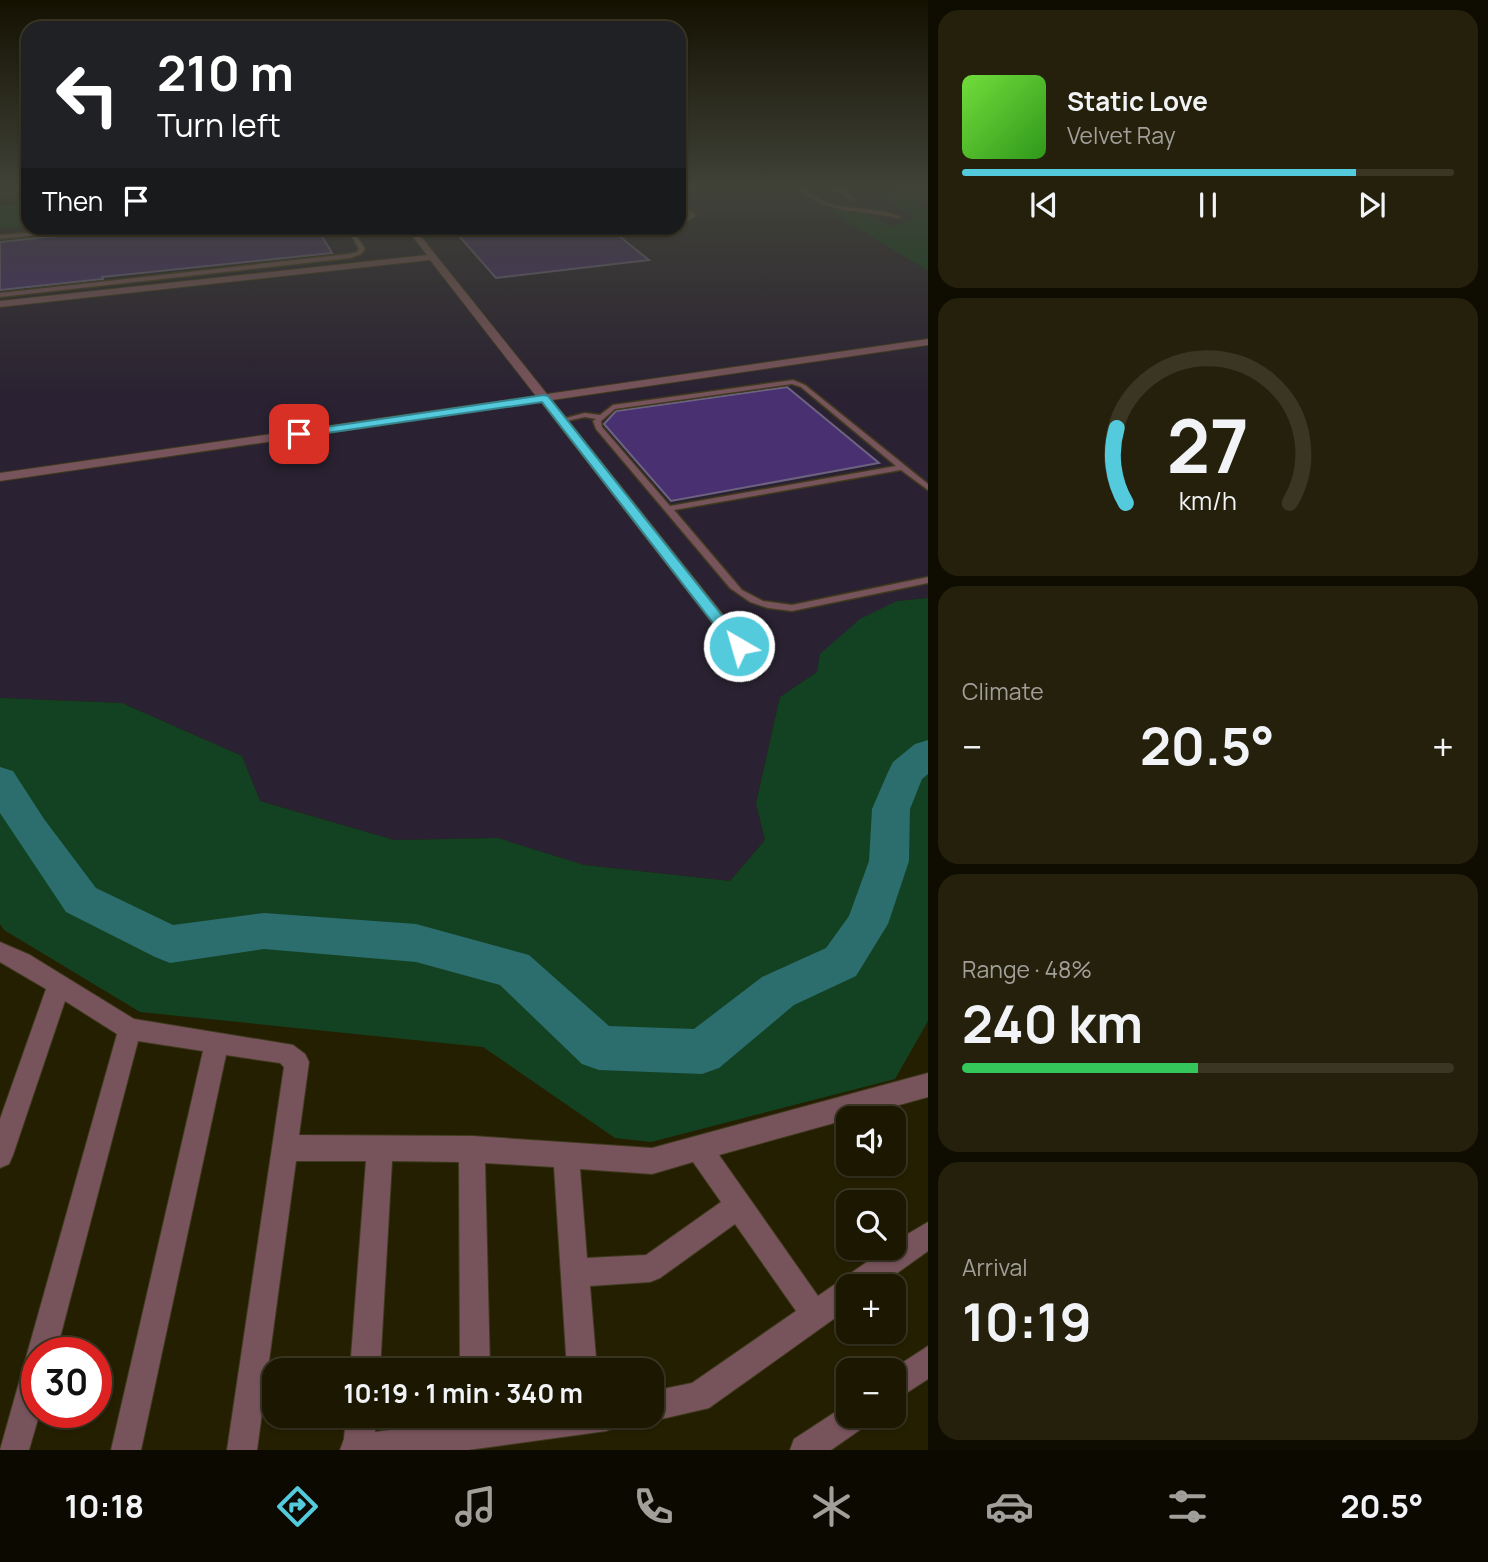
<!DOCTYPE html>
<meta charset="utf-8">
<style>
:root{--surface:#1c1701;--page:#25200b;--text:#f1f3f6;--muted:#a09f99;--line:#3a3623;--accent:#54cadd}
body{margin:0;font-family:Manrope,sans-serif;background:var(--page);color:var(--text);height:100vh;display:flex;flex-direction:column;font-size:26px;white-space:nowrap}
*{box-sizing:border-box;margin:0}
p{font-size:23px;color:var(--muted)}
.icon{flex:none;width:38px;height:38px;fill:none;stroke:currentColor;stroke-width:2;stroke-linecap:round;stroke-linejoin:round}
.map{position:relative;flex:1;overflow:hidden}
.drawer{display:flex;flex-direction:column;gap:10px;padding:10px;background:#0f0d01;width:560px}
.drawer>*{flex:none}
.hud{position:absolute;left:21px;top:21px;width:665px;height:214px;border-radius:21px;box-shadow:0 2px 5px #0004,0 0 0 2px var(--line);background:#202124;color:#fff;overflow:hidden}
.controls{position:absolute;left:836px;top:1106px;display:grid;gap:14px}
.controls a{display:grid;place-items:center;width:70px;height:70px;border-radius:14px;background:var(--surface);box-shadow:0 2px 5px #0004,0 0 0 2px var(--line);font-size:35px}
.speed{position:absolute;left:21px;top:1337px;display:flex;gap:14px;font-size:35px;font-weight:700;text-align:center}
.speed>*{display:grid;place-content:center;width:91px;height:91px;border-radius:50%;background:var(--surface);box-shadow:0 2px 5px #0004,0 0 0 2px var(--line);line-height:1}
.speed .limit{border:10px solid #d22;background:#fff;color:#111}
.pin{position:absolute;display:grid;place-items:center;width:60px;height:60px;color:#fff;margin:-30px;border-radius:14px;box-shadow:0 4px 10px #0006}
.me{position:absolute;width:77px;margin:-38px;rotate:322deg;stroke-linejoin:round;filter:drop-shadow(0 0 5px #0008)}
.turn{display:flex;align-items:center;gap:24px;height:147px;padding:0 21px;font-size:32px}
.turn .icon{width:91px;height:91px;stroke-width:2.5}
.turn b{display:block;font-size:49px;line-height:60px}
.then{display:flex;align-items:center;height:66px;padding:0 21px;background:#0003;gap:14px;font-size:26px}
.big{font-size:52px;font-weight:700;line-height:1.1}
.drawer .tile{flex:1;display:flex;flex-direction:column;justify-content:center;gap:10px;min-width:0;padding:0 24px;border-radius:21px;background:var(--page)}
.drawer .dial{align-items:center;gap:0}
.dial svg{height:182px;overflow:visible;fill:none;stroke:var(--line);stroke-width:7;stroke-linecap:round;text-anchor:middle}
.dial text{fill:var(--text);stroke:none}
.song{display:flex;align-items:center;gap:21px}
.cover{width:84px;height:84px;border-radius:10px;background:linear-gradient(135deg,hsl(100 70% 55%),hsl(110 70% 35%))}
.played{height:7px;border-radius:4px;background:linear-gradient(90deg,var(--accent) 80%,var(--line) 80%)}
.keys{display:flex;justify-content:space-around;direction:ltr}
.heat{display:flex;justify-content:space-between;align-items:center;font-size:38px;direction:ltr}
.charge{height:10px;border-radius:5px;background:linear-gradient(90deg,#34c759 48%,var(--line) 0)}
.trip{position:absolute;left:262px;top:1358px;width:402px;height:70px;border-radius:21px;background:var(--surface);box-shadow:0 2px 5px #0004,0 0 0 2px var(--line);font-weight:700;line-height:70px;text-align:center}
.menu{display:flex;height:112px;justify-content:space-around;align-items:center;background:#0b0900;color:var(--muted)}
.menu .icon{width:49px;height:49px}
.menu .current{color:var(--accent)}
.menu b{font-size:32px;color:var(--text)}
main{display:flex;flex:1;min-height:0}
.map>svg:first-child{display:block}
.industrial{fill:#2a2232}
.green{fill:#134222}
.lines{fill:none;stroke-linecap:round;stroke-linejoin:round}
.river{fill:#2c6d6d;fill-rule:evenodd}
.building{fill:#493071;stroke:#6d6381;stroke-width:2}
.service-casing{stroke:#3f3a1d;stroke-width:3}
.minor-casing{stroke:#3f3a1d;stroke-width:2}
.tertiary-casing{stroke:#3f3a1d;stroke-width:2}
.service{fill:#77535c;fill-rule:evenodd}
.minor{fill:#77535c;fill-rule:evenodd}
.tertiary{fill:#77535c;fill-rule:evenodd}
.route{fill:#54cadd;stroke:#378390;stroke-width:2}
</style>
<main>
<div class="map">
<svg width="928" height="1450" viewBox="0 0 928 1450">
<rect width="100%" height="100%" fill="#251f01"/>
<path class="industrial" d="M 679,189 L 928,189 L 928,598 L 897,601 L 817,672 L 780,697 L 756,803 L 765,840 L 730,881 L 584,865 L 498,838 L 394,840 L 260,801 L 242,756 L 122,703 L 0,698 L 0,229 L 28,226 L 679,228 Z"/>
<g class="green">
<path d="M 928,189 L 928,201 L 917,202 L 928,213 L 928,271 L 829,210 L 861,210 L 891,227 L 916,218 L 885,197 L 896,190 Z"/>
<path d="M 28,204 L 28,226 L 0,229 L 0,206 Z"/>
<path d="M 928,598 L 928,1021 L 895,1079 L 651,1142 L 615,1138 L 483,1047 L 140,1012 L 4,930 L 0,924 L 0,698 L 122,703 L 242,756 L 260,801 L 394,840 L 498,838 L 584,865 L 730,881 L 765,840 L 756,803 L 780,697 L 817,672 L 820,654 L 860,619 L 897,601 Z"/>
</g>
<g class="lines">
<path class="river" d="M 928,740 L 928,774 L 922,779 L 910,809 L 909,861 L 888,924 L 856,976 L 794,1005 L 719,1068 L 702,1074 L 599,1070 L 582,1064 L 500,985 L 416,962 L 264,949 L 170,963 L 155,957 L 66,912 L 0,813 L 0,767 L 13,771 L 44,819 L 96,888 L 173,925 L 264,913 L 416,924 L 529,955 L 609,1026 L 694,1029 L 762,977 L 826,948 L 849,916 L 869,861 L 872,809 L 888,772 L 893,762 L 915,744 Z"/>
</g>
<g class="building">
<path d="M 133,228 L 317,228 L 332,253 L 102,277 L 103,279 L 0,290 L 0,242 Z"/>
<path d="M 452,228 L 609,228 L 649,260 L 496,278 Z"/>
<path d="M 787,387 L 879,463 L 671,501 L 604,424 L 616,411 Z"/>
</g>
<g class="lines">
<g class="service-casing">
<g id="service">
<path d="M 798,188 L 803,188 C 833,216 868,203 901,217 L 899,218 C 863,209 827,216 798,188 Z"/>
<path d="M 834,188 L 840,188 L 856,200 L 852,201 Z"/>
<path d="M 679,204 L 695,214 L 695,216 L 689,220 L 679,221 L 679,219 L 690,215 L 679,207 Z"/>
<path d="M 94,228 L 108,228 L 0,239 L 0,235 Z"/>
<path d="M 347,228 L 351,228 L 365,249 L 361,254 L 350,258 L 0,297 L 0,293 L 349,254 L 357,252 L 359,249 Z"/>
<path d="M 793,380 L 805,385 L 928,484 L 928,490 L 901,470 L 674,510 L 742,590 L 763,601 L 792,605 L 928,577 L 928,583 L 792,611 L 768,608 L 750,602 L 730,588 L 596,429 L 593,421 L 596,419 L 585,417 L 562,422 L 558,420 L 585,413 L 600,415 L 613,405 ZM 792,384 L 801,387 L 896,466 L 670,506 L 602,427 L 601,421 L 615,409 Z"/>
</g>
</g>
<g class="minor-casing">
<g id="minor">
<path d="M 406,228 L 414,228 L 547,394 L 928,339 L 928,345 L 552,400 L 745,642 L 747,646 L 745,650 L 733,650 L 541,402 L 0,481 L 0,473 L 536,396 L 430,260 L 0,307 L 0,301 L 427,255 Z"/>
<path d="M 0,942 L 30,955 L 134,1019 L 293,1045 L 305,1054 L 309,1062 L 299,1135 L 472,1136 L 652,1148 L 928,1073 L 928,1097 L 719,1155 L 818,1296 L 887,1248 L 894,1248 L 894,1242 L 928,1222 L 928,1251 L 879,1286 L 849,1286 L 849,1308 L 709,1408 L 653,1421 L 642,1416 L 653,1416 L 653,1391 L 692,1383 L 796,1311 L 735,1224 L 660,1278 L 650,1282 L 590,1286 L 597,1370 L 567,1370 L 554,1167 L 485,1163 L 490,1370 L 460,1370 L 459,1162 L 392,1161 L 380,1370 L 350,1370 L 366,1161 L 296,1161 L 257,1450 L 227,1450 L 284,1067 L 280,1063 L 226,1055 L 141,1450 L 111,1450 L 203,1051 L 138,1041 L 56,1353 L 37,1353 L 37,1412 L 40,1412 L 29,1450 L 0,1450 L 117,1034 L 65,1001 L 13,1155 L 9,1164 L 0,1168 L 0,1119 L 46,989 L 0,962 ZM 693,1162 L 721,1202 L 646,1255 L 587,1258 L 580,1169 L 652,1174 Z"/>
<path d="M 346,1416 L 376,1416 L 375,1432 L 495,1416 L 621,1416 L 617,1427 L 606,1431 L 468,1450 L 340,1450 L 344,1439 Z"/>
</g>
</g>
<g class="tertiary-casing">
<g id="tertiary">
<path d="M 928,1346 L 928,1379 L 894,1401 L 894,1370 L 891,1370 Z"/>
<path d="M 849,1403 L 849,1416 L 868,1416 L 864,1427 L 831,1450 L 790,1450 L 794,1439 Z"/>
</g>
</g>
<use href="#service" class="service"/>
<use href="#minor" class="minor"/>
<use href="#tertiary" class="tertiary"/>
</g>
<linearGradient id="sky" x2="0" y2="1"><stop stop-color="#141101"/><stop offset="0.48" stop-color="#404238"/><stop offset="1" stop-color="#404238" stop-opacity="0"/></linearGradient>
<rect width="928" height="392" fill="url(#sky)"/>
<path class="route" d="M 544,395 L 548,396 L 744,643 L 746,646 L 744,650 L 734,650 L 542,402 L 299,437 L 294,434 L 299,431 Z"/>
</svg>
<div class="controls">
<a><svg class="icon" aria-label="sound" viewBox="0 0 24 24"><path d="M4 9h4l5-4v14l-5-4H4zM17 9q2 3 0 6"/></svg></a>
<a><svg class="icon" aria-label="search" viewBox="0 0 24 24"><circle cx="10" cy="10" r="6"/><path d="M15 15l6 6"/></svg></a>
<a>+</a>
<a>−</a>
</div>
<div class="speed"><div class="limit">30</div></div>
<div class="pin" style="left:299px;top:434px;background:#d93025"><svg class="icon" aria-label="arrive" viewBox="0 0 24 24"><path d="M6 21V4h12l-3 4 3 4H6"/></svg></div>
<svg class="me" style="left:739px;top:646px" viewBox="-20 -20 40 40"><circle r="17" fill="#54cadd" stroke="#fff" stroke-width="3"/><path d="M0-11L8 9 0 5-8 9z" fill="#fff"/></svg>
<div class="trip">10:19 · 1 min · 340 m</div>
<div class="hud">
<div class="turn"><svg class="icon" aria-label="left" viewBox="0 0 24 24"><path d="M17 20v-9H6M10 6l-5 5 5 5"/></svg><div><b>210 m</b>Turn left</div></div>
<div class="then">Then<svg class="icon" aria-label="arrive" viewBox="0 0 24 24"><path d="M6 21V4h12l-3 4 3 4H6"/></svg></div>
</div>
</div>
<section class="drawer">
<div class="tile">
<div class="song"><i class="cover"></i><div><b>Static Love</b><p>Velvet Ray</p></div></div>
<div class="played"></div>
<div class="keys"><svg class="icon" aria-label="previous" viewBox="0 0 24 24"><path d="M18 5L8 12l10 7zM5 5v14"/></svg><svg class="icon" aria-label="pause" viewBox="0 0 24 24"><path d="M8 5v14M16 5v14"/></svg><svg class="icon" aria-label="next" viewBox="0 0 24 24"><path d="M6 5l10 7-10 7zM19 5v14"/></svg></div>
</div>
<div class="tile dial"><svg viewBox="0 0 100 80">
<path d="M14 69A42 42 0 1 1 86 69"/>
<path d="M14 69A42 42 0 0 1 10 36" stroke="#54cadd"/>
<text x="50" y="56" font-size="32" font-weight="700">27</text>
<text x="50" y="72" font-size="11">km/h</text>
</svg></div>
<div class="tile"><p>Climate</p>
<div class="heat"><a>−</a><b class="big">20.5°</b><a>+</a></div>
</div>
<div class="tile"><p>Range · 48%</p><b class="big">240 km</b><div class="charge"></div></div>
<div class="tile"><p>Arrival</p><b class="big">10:19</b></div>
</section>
</main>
<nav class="menu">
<b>10:18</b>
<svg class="icon current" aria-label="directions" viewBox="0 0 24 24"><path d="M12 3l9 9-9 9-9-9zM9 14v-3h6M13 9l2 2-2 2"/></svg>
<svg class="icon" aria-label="music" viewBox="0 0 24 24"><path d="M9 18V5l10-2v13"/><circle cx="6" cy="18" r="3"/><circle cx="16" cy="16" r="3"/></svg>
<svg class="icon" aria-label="phone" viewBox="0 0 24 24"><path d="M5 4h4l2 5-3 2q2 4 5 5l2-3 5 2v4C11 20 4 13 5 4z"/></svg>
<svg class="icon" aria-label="climate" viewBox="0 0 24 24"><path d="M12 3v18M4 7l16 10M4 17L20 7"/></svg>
<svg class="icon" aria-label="car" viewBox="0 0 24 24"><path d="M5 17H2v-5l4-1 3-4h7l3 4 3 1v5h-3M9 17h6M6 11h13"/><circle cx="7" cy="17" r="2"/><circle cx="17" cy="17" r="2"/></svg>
<svg class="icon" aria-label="filters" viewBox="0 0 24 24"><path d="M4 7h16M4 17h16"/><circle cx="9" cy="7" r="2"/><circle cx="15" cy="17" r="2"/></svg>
<b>20.5°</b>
</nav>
